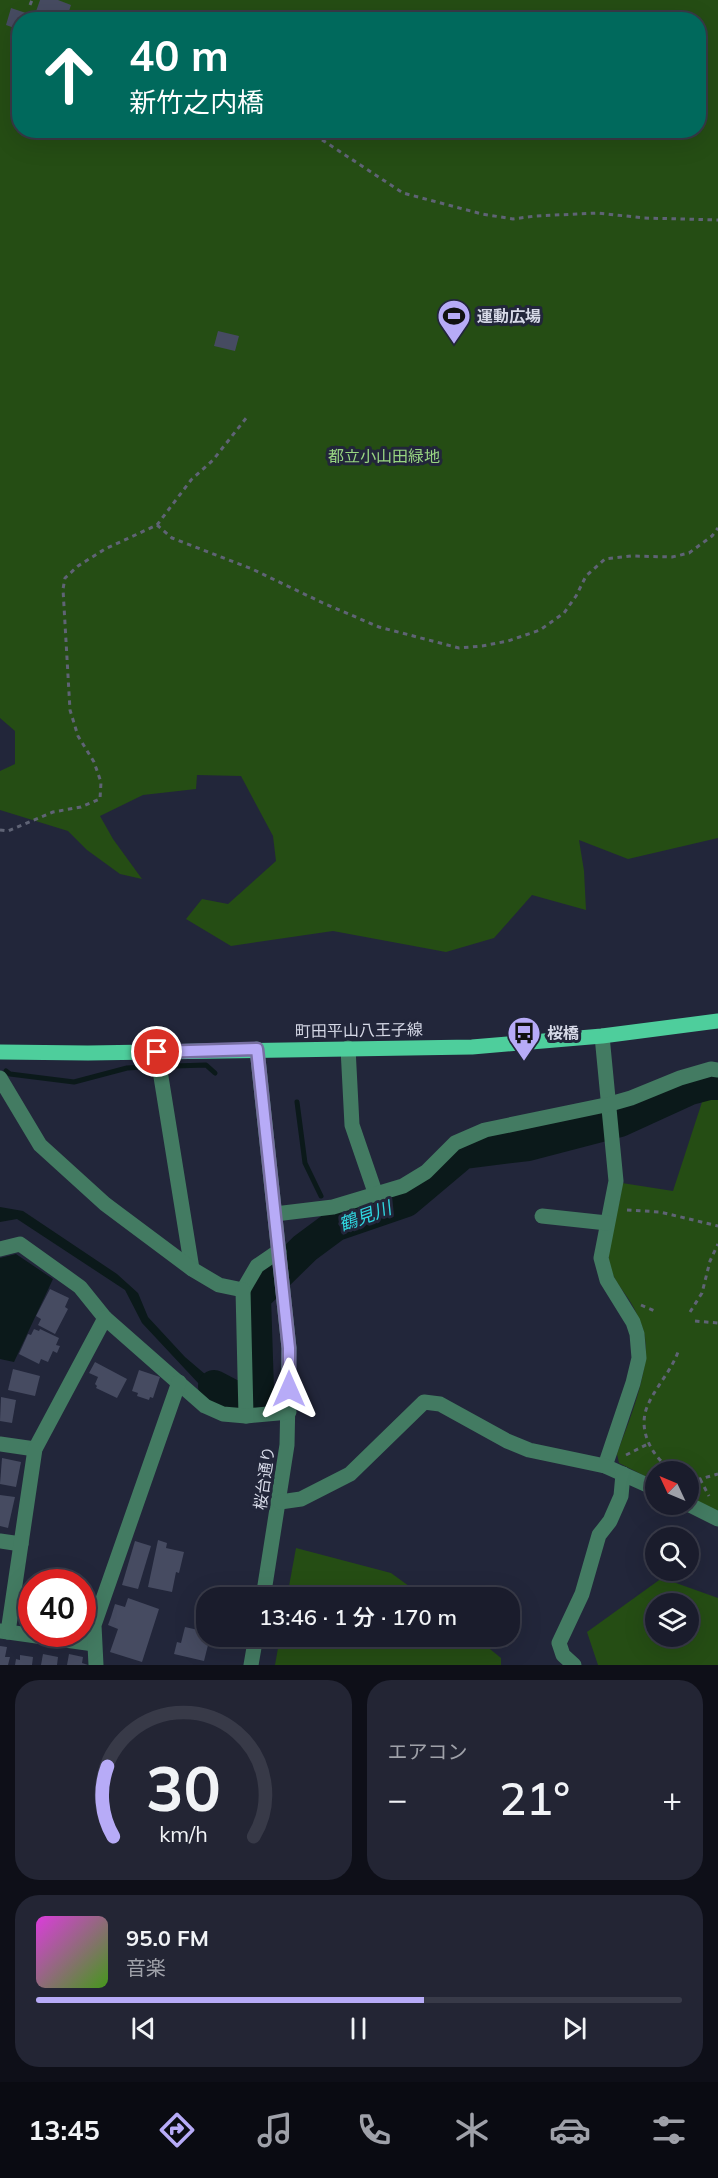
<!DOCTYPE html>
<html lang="ja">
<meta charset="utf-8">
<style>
:root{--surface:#1a1c2c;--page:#232534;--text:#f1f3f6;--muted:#9fa1a9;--line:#383a48;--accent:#b7abf7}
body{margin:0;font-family:Mulish,"Noto Sans JP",sans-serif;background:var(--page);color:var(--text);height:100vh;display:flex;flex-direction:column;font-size:22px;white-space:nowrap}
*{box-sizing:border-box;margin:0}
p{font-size:20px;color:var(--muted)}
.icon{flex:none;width:33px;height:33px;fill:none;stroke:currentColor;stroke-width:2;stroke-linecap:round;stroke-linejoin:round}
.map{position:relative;height:1665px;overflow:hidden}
.panel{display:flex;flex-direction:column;gap:15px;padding:15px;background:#0e0f18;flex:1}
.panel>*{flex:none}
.guide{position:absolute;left:12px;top:12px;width:694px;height:126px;border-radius:24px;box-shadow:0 6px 24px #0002,0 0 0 2px var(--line);background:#00695c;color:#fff;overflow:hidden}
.needle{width:39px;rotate:314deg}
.fabs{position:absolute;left:645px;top:1461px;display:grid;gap:12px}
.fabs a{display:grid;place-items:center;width:54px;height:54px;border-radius:50%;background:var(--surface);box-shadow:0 6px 24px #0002,0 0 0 2px var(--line);font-size:30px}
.speed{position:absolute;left:18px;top:1569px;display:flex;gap:12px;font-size:30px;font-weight:700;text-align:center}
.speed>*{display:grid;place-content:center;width:78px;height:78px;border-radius:50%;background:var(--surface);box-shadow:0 6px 24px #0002,0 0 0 2px var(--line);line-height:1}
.speed .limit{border:9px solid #d22;background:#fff;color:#111}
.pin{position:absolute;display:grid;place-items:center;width:51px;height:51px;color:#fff;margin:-26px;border:3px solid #fff;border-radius:50%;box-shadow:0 2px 6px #0007}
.me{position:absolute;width:66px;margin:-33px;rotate:0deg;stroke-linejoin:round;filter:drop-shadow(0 0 4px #0008)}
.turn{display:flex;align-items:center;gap:21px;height:126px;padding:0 18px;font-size:27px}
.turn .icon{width:78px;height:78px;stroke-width:2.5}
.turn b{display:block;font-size:42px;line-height:51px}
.big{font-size:45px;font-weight:600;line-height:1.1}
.panel .tile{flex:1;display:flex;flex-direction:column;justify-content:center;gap:9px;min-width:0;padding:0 21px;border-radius:24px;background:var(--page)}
.panel .dial{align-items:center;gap:0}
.dial svg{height:156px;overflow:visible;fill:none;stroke:var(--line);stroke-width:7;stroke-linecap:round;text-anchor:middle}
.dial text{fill:var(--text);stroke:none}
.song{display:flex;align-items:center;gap:18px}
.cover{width:72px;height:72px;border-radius:9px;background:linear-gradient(135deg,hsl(300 70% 55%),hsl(100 70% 35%))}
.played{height:6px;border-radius:3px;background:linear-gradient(90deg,var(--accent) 60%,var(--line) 60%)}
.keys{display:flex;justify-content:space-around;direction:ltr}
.heat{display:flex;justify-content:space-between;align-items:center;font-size:33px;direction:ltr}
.panel .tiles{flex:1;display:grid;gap:15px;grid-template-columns:1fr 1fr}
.tile:last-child{grid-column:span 2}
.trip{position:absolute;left:196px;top:1587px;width:324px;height:60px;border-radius:24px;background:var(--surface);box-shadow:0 6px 24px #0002,0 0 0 2px var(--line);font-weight:600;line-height:60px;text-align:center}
.tab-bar{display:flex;height:96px;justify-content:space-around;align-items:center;background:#0a0b12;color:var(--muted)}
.tab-bar .icon{width:42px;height:42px}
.tab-bar .on{color:var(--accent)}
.tab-bar b{font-size:27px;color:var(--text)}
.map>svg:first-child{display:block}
.green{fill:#254d14;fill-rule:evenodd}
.water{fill:#0b191a}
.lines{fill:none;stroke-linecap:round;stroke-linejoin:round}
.stream{stroke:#0b191a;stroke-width:5}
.river{stroke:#0b191a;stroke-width:32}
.building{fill:#464b61}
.path{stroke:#5f6375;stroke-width:3;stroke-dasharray:4.5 4.5;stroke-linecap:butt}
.minor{stroke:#437b62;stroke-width:15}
.major{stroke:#4ece9c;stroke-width:15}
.route-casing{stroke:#776fa1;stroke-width:15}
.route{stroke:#b7abf7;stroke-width:10}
.labels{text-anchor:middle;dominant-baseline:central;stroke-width:6;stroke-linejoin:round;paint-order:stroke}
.poi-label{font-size:16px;font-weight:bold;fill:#d6d9e7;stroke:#22263a;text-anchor:start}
.park-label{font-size:16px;fill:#98d582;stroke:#22263a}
.street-label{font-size:16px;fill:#d6d9e7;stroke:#22263a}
.water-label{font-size:18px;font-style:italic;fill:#2fd7e1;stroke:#22263a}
</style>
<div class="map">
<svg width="718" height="1665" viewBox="0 0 718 1665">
<rect width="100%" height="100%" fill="#22263a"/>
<g class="green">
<path d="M 0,0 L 718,0 L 718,838 L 628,859 L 579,840 L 584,871 L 586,910 L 532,895 L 494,938 L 446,952 L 333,931 L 231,946 L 186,919 L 202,899 L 228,904 L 276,861 L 273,836 L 241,776 L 197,775 L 196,789 L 143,795 L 100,816 L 113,839 L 142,879 L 120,874 L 87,850 L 68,831 L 0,810 L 0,771 L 15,764 L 15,731 L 0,718 ZM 20,20 L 699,20 L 699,130 L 20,130 Z"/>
<path d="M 713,1096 L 718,1097 L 718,1511 L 689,1497 L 688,1472 L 656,1472 L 655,1481 L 619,1463 L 617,1454 C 629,1420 654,1364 643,1329 C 641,1322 637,1315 634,1308 C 626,1292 610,1279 609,1260 C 607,1233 621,1209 622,1183 L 673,1191 L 703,1099 Z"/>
<path d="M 296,1548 L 391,1573 L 424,1597 L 287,1597 Z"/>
<path d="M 662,1578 L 718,1598 L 718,1665 L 598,1665 L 587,1632 ZM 656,1604 L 688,1604 L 688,1636 L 656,1636 Z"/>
<path d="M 280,1637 L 475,1637 L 501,1658 L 501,1665 L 275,1665 Z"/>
</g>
<g class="water">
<path d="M 0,1207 L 23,1211 L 117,1274 L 138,1293 L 148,1317 L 185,1357 L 219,1386 L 235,1391 L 253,1390 L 255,1402 L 234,1404 L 221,1400 L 199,1384 L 142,1323 L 125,1290 L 17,1219 L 0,1222 Z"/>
<path d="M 16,1254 L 53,1279 L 14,1362 L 0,1359 L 0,1258 Z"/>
</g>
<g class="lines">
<g class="stream">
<path d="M 174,1066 L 206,1065 L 215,1073"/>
<path d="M 6,1071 L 10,1074 L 74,1082 L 127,1068 L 143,1067"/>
<path d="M 297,1102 L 305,1163 L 321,1196"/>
<path d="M 332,1218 L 336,1225"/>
</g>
<path class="river" d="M 214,1386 L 235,1397 L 253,1396 L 258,1390 L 255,1297 L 305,1248 L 336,1225 L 406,1201 L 463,1153 L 528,1145 L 620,1121 L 690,1089 L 709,1084 L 718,1084"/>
</g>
<g class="building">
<path d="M 40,0 L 58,0 L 71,5 L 69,11 L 74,13 L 72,20 L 33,20 Z"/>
<path d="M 11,8 L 26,13 L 24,20 L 20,20 L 20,30 L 6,25 Z"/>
<path d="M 218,331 L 239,336 L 235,351 L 214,346 Z"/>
<path d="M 50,1289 L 69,1298 L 65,1307 L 68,1309 L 55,1334 L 38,1325 L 41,1319 L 36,1316 Z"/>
<path d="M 34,1329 L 39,1331 L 40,1329 L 59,1338 L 56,1345 L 60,1346 L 57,1353 L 53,1351 L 48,1362 L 41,1359 L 39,1364 L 19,1354 L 28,1334 L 31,1335 Z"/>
<path d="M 95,1362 L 127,1379 L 117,1398 L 96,1388 L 97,1386 L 95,1384 L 98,1377 L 89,1373 Z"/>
<path d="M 13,1369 L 40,1376 L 35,1396 L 8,1390 Z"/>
<path d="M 139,1370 L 160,1377 L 153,1398 L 150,1397 L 149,1400 L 137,1396 L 138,1393 L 132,1391 Z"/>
<path d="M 1,1397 L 16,1400 L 12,1423 L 0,1421 Z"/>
<path d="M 2,1458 L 21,1462 L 16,1487 L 0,1484 Z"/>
<path d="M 0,1495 L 15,1497 L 8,1528 L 0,1526 Z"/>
<path d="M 158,1540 L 167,1543 L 166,1548 L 184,1552 L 179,1573 L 176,1572 L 172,1592 L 148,1587 Z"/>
<path d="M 135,1541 L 151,1546 L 138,1589 L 122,1585 Z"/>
<path d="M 128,1598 L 159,1609 L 142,1662 L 110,1652 L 118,1629 L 108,1625 L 111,1617 L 115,1604 L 125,1607 Z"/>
<path d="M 185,1627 L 207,1632 L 207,1636 L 217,1636 L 215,1646 L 208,1645 L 204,1661 L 174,1654 L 177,1642 L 181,1643 Z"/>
<path d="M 0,1646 L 7,1647 L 5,1657 L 10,1657 L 8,1665 L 0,1665 Z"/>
<path d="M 43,1654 L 58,1657 L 57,1665 L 41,1665 Z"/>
<path d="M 69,1654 L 83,1657 L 82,1663 L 88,1665 L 67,1665 Z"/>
<path d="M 20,1655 L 33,1657 L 32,1665 L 15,1665 L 16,1659 L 20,1660 Z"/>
</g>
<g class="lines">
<g class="path">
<path d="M 30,5 L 32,0"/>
<path d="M 307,130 L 403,193 L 482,214 L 513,219 L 535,216 L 598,213 L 644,218 L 718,220"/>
<path d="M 157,525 L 172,538 L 252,569 L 323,603 L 379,627 L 459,648 L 482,646 L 508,641 L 540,630 L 564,613 L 576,596 L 586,576 L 605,559 L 631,556 L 672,557 L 689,553 L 712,536 L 718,528"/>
<path d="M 0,830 L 8,831 L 53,812 L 81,807 L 100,799 L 101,782 L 94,762 L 78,736 L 70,710 L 63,589 L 65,578 L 78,566 L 105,549 L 157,525 L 191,480 L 213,460 L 247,417"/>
<path d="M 627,1210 L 660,1212 L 718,1226"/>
<path d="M 641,1305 L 657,1312"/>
<path d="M 690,1312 L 702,1293 L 710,1261 L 718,1244"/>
<path d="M 695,1321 L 718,1323"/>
<path d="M 626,1455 L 648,1444"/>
<path d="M 675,1472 C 654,1460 637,1432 647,1407 C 655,1387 672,1371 679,1349"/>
<path d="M 688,1478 L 700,1479 L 718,1474"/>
<path d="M 700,1479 L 709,1496"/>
</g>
<g class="minor">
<path d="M 602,1036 L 616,1181 L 601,1258 L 607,1280 L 633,1322 L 637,1334 L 639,1358 L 633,1383 L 605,1466"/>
<path d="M 348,1048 L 352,1125 L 376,1195"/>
<path d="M 257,1049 L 289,1348 L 287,1445 L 263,1598"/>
<path d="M 157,1052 L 192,1269"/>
<path d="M 0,1078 L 40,1145 L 105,1204 L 192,1269 L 219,1285 L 243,1290 L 257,1266 L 279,1251"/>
<path d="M 275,1214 L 333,1207 L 403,1186 L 426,1172 L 455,1143 L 485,1130 L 610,1104 L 631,1098 L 680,1078 L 711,1069 L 718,1070"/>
<path d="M 542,1216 L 607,1223"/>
<path d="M 0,1249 L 20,1244 L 80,1287 L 105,1318"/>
<path d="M 243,1290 L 246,1416"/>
<path d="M 0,1444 L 35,1449"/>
<path d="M 280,1502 L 301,1499 L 350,1474 L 424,1402 L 440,1404 L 507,1441 L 529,1450 L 605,1466 L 656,1489"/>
<path d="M 688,1504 L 718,1519"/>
<path d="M 0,1541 L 21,1544"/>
<path d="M 0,1631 L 94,1644"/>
<path d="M 8,1632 L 35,1449 L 105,1318 L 205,1406 L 223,1414 L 246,1416 L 289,1412"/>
<path d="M 96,1665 L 94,1625 L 179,1382"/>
<path d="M 251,1665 L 256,1636"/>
<path d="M 574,1665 L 563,1655 L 559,1643 L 582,1594 L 599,1535 L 610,1521 L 621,1496 L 623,1474"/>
</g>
<path class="major" d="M 0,1052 L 88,1053 L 472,1047 L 602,1036 L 718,1021"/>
</g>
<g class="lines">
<g class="route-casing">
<path id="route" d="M 157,1052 L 257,1049 L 289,1348 L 289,1389"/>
</g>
<use href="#route" class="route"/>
</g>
<defs>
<g id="stadium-pin" transform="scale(1.725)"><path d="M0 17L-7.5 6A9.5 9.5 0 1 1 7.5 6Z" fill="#b7abf7" stroke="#22263a"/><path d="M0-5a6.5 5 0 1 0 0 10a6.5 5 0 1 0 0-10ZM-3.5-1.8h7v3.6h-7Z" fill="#111"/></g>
<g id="bus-pin" transform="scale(1.725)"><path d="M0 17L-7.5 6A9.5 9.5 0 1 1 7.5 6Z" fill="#b7abf7" stroke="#22263a"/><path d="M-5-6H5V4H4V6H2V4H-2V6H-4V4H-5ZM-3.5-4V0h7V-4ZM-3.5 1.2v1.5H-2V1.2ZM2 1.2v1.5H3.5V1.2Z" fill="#111"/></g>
</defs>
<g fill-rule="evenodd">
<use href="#stadium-pin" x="454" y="316"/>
<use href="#bus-pin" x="524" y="1033"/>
</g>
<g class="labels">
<g class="poi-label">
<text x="477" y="316">運動広場</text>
<text x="547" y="1033">桜橋</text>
</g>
<g class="park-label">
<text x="384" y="456">都立小山田緑地</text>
</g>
<g class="street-label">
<text transform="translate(359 1030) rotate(-1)">町田平山八王子線</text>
<text transform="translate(264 1478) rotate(-82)">桜台通り</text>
</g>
<g class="water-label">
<text transform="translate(365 1216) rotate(-20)">鶴見川</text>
</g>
</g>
</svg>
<div class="fabs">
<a><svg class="needle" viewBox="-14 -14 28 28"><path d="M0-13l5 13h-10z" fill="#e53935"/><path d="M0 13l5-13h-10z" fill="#9fa1a9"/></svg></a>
<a><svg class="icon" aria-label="search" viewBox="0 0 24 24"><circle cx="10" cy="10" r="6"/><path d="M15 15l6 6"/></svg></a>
<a><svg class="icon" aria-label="layers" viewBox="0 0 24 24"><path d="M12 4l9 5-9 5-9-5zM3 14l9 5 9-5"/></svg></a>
</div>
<div class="speed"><div class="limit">40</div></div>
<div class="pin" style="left:157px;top:1052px;background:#d93025"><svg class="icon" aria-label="arrive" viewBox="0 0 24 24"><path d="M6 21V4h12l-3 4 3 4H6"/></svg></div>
<svg class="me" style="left:289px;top:1389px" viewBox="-20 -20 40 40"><path d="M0-17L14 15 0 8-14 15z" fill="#b7abf7" stroke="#fff" stroke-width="4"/></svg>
<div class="trip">13:46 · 1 分 · 170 m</div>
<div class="guide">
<div class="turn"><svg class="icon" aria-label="ahead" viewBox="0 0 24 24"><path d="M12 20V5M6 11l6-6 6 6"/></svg><div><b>40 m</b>新竹之内橋</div></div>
</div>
</div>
<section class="panel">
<div class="tiles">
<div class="tile dial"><svg viewBox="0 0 100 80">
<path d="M14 69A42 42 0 1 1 86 69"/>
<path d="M14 69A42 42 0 0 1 11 33" stroke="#b7abf7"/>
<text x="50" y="56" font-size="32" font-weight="700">30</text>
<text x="50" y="72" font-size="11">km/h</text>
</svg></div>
<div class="tile"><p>エアコン</p>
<div class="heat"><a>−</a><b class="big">21°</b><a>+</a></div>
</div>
<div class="tile">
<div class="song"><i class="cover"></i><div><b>95.0 FM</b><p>音楽</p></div></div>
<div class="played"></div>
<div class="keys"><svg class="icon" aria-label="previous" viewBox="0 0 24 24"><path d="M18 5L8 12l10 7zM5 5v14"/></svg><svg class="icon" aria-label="pause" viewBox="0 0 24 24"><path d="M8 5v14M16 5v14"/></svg><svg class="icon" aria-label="next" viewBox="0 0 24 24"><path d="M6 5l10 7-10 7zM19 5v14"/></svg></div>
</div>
</div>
</section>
<nav class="tab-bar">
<b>13:45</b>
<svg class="icon on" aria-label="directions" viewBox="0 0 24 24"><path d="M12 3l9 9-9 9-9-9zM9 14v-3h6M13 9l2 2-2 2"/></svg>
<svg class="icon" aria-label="music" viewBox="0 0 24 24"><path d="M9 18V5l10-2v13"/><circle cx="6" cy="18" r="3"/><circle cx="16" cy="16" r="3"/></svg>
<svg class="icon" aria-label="phone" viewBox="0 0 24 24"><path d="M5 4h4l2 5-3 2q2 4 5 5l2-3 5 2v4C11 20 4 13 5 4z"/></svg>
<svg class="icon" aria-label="climate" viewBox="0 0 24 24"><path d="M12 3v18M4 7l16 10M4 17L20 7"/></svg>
<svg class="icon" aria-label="car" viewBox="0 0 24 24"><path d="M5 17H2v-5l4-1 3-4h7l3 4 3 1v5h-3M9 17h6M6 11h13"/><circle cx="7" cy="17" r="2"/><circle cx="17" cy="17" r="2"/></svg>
<svg class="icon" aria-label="filters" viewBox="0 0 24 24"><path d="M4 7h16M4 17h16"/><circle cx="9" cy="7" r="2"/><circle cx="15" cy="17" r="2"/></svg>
</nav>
